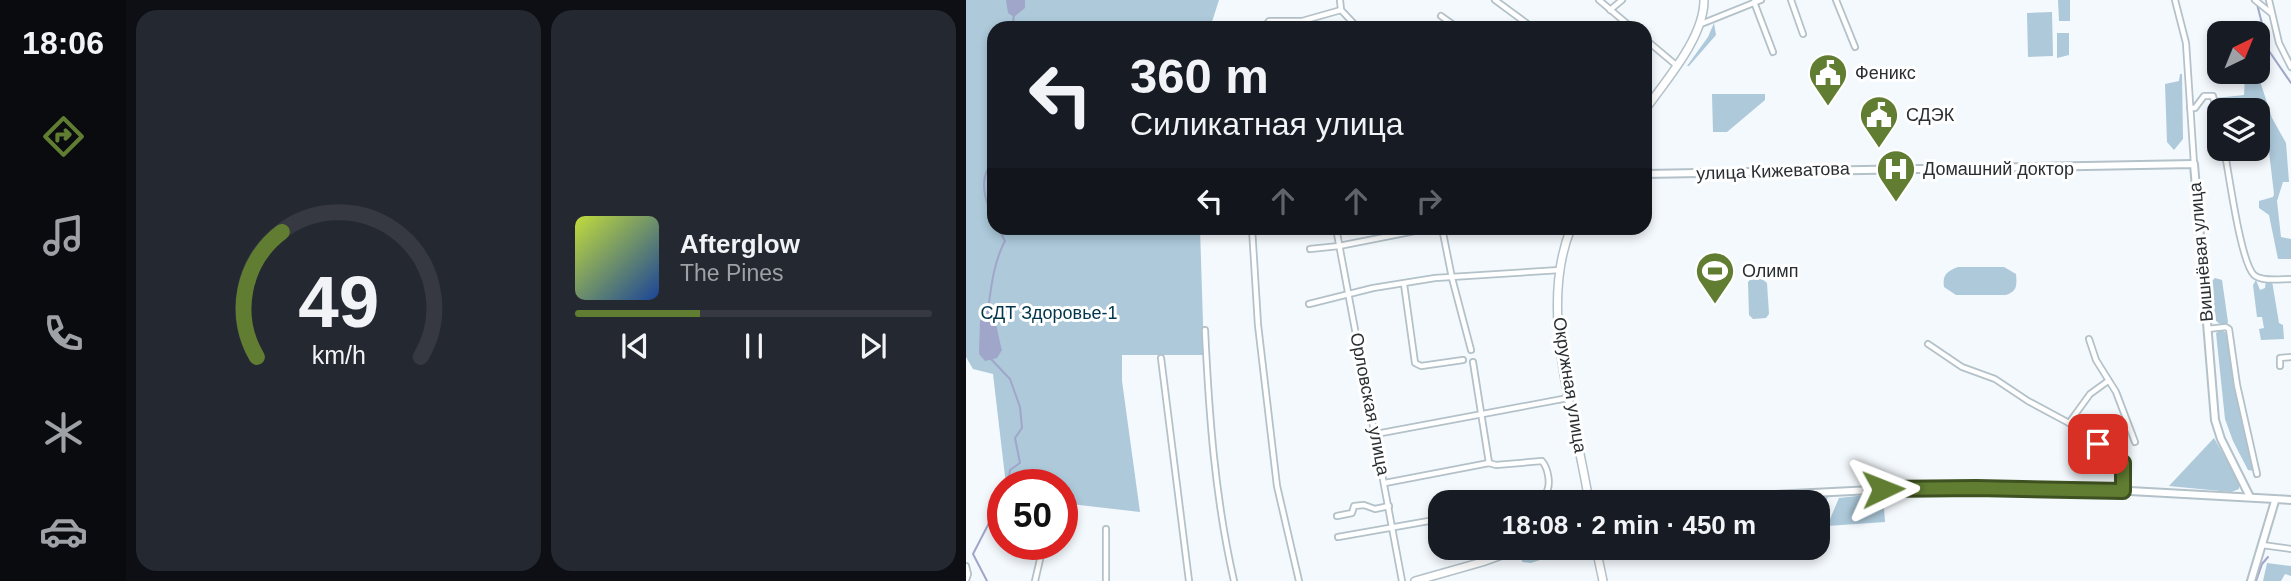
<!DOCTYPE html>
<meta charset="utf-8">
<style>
:root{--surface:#171b24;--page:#242831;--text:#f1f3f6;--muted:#9ea1a6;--line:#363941;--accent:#607d32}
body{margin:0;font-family:Helvetica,sans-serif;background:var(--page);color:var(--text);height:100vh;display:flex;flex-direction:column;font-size:26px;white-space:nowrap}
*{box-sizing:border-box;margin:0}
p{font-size:23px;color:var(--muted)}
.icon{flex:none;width:38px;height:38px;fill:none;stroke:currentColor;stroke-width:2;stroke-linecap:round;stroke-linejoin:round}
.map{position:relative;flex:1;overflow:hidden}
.panel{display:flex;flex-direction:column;gap:10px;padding:10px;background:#0d0f14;width:840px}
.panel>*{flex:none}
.guide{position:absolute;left:21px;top:21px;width:665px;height:214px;border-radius:21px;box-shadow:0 4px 10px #0003;background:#171b24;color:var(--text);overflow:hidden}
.needle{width:46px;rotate:43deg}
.controls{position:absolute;left:1241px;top:21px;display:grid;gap:14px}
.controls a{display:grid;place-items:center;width:63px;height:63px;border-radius:14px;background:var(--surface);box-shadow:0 4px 10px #0003;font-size:35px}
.speed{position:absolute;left:21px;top:469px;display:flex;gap:14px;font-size:35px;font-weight:700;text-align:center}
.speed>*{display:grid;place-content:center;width:91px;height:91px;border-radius:50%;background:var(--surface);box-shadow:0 4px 10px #0003;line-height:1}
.speed .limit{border:10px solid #d22;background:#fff;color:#111}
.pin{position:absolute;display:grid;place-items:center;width:60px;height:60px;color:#fff;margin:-30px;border-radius:14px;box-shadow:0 4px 10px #0006}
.me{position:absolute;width:77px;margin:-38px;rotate:88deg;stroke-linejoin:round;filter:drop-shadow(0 0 5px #0008)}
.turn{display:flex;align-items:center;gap:24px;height:147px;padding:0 28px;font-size:32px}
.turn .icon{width:91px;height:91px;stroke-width:2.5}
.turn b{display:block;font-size:49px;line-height:60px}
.lanes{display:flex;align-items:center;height:66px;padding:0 28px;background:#0003;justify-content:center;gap:35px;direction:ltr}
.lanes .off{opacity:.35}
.panel .card{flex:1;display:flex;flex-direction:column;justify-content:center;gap:10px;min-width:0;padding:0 24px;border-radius:21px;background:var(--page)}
.panel .dial{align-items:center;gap:0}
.dial svg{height:182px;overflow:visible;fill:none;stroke:var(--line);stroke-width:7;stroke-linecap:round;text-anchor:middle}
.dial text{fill:var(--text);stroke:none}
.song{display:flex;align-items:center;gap:21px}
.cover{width:84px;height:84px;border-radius:10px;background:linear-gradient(135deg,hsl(70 70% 55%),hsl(220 70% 35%))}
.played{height:7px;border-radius:4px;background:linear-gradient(90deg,var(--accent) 35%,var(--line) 35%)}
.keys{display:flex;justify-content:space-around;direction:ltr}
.panel .tiles{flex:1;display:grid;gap:10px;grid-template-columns:repeat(2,1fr)}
.trip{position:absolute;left:462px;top:490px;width:402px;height:70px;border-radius:21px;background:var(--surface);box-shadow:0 4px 10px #0003;font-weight:600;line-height:70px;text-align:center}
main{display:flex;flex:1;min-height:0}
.tab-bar{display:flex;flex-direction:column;width:126px;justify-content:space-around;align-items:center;background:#090b0e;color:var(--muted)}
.tab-bar .icon{width:49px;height:49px}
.tab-bar .selected{color:var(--accent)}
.tab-bar b{font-size:32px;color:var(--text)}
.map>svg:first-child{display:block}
.green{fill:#adc9da}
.water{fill:#a0a6c9}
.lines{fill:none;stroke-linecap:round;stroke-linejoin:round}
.stream{stroke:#a0a6c9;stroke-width:2}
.street-casing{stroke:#b3c1c9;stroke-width:8}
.secondary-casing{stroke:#b3c1c9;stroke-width:10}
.primary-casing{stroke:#b3c1c9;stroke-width:10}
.street{stroke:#fff;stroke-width:4.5}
.secondary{stroke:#fff;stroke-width:6}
.primary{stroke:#fff;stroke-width:7}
.route-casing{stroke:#3e5120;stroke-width:18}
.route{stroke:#607d32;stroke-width:12}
.labels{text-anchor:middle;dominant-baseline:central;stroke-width:6;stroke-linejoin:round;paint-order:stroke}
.poi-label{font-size:18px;fill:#2a2f32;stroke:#fff;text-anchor:start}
.street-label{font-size:18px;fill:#2a2f32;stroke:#fff}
.park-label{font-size:18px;fill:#01354c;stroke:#fff}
</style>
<main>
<nav class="tab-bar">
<b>18:06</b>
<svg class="icon selected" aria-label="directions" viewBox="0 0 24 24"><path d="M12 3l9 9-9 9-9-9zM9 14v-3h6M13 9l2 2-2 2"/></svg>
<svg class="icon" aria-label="music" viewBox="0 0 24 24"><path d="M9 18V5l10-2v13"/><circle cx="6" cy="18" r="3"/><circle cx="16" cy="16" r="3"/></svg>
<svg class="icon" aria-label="phone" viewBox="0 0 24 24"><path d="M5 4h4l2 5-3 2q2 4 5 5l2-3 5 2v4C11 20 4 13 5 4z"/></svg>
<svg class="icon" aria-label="climate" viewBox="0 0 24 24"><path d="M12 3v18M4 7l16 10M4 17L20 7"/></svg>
<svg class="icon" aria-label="car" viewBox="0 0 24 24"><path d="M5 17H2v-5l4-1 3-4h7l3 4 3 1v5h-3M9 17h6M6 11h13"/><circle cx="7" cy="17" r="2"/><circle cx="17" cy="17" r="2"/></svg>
</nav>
<section class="panel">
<div class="tiles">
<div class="card dial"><svg viewBox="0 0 100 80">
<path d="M14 69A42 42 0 1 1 86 69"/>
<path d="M14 69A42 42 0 0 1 25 14" stroke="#607d32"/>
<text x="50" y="56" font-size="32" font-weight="700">49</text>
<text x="50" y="72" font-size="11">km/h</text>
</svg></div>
<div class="card">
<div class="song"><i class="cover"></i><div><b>Afterglow</b><p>The Pines</p></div></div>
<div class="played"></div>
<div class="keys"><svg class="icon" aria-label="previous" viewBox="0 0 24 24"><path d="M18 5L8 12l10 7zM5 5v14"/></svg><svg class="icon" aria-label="pause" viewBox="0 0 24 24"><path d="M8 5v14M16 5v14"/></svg><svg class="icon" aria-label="next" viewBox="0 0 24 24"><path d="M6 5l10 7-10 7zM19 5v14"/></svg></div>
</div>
</div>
</section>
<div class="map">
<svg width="1325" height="581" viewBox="0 0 1325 581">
<rect width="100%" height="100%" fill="#f4f9fd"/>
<g class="green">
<path d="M 0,0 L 253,0 L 244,28 L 28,28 L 28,228 L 234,228 L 238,355 L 156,355 L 156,381 L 174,512 L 96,503 L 96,485 L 40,485 L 27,374 L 7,369 L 0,357 Z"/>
<path d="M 1092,0 L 1104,0 L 1104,21 L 1093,21 Z"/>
<path d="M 1086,12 L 1087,56 L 1062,57 L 1061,13 Z"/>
<path d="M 748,23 L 750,35 L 723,66 L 721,66 L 742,37 Z"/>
<path d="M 1091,33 L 1103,33 L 1103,55 L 1091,58 Z"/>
<path d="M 1279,72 L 1291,72 L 1306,118 L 1320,143 L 1323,182 L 1317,182 L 1311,201 L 1315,237 L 1325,239 L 1325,259 L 1312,259 L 1303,215 L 1293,208 L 1293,201 L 1307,197 L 1308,194 L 1302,143 L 1292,138 L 1292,110 L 1266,110 L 1265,106 L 1251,108 L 1250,98 L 1278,95 Z"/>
<path d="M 1214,74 L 1216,74 L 1217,139 L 1208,150 L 1201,142 L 1199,84 L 1213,81 Z"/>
<path d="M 746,94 L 799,94 L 799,100 L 761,132 L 747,132 Z"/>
<path d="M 992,267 L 1038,267 L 1050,274 C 1051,286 1051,291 1040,295 L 990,295 L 978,287 C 976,275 981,271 992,267 Z"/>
<path d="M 1249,278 L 1256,280 L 1262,322 L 1260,325 L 1255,325 L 1249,320 L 1245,282 Z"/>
<path d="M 796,279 L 801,283 L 803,314 L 800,318 L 787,319 L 783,315 L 782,282 L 784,280 Z"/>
<path d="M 1290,280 L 1294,290 L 1299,288 L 1300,281 L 1306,281 L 1313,323 L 1317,325 L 1318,339 L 1295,340 L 1293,329 L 1298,328 L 1296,317 L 1291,317 L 1287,285 Z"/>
<path d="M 1255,330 L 1261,333 L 1268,384 L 1290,469 L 1288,471 L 1282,470 L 1267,441 L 1259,419 L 1250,333 Z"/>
<path d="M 1248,438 L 1273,482 L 1273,489 L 1265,492 L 1203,486 Z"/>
<path d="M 917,493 L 919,522 L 861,526 L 873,498 Z"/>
<path d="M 862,497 L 852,522 L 852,502 L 802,502 Z"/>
<path d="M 577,548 L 579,555 L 577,559 L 565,563 L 556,562 L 555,557 Z"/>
<path d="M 639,548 L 713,548 L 641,560 Z"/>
<path d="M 1301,563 L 1325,566 L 1325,576 L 1319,574 L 1315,581 L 1297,581 Z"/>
</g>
<g class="water">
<path d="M 40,0 L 59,0 L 59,8 L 48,17 L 42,13 Z"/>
<path d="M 22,308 C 31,317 32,337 36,350 L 31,358 L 19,361 L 13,354 L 14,321 Z"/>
</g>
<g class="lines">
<g class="stream">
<path d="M 1291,4 L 1303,51 L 1325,83"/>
<path d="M 46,28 L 48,15"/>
<path d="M 28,161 C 11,177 19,201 28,220"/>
<path d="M 22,310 C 25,287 28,261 39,241 L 32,228"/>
<path d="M 23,357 L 44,379 L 54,407 L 56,428 L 49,438 L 54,463 L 44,470 L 42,485"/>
<path d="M 21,581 L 7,554 L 23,523 L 37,504"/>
<path d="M 1290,581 L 1296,564 L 1302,557"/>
</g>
<g class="street-casing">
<g id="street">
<path d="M 374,0 L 375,10 L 392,28"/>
<path d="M 529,0 L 567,28"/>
<path d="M 633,0 L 666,28"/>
<path d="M 825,0 L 837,34"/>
<path d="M 870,0 L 889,47"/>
<path d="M 1209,0 L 1220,43 L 1228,164"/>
<path d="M 1289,0 L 1305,13"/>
<path d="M 1303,0 L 1313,43 L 1325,67"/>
<path d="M 788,2 L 807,52"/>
<path d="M 644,10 L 656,0"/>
<path d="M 475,16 L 492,28"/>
<path d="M 735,24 L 795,0"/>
<path d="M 298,28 L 303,21 L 336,21 L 375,10"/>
<path d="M 679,39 L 710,65"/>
<path d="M 1224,108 L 1229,108 L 1238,96 L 1247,96 L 1253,124"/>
<path d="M 1258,149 C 1263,172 1274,261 1288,275 C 1296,282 1315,279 1325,279"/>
<path d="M 286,228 L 292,325 L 311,486 L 333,581"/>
<path d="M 370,228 L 436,581"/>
<path d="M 420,228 L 422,236"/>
<path d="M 476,228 L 486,278 L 505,350"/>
<path d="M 344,249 L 373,246 L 464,228"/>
<path d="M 438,284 L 449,363 L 455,366 L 497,360"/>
<path d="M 343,304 L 407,288 L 469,278 L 594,270"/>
<path d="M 1241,329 L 1260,327 L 1263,329 L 1271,385 L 1291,474"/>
<path d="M 239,330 C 243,415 249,498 268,581"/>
<path d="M 1123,339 L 1130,360 L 1150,392 L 1169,442"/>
<path d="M 962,344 L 996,367 L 1029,379 L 1062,401 L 1103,423 L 1152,458 L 1157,463 L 1157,491"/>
<path d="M 195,358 L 223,581"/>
<path d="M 507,362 L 523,463"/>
<path d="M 1314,366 L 1314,358 L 1325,357"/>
<path d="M 1103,423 L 1124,394 L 1142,381"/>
<path d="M 410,434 L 602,398"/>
<path d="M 419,483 L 523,463 L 530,465 L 576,461 C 582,468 586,486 579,494 C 575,498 568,500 563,502"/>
<path d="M 371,516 L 386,513 L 388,506 L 398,505 L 409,509 L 423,506"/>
<path d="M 372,537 L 474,519"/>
<path d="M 66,544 L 75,555 L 69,581"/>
<path d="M 1296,545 L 1325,549"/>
<path d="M 0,566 L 2,574 L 0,580"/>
<path d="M 140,581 L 140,529"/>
</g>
</g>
<g class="secondary-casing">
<g id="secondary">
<path d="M 679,174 L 1228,164 L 1249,420 L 1255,439 L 1284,497"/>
<path d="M 729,502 L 790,496 L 945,488 L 1164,491 L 1325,500"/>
<path d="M 1285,581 L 1309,501"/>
</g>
</g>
<g class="primary-casing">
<g id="primary">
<path d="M 679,110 C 700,80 738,38 738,0"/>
<path d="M 605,228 C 571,311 610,417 623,502"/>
<path d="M 630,548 L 637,581"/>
<path d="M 449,581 L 516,562 L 555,548"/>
</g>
</g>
<use href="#street" class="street"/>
<use href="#secondary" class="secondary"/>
<use href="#primary" class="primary"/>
</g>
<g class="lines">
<g class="route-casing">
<path id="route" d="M 917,489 L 1010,488 L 1157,491 L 1157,463 L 1132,444"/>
</g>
<use href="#route" class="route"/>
</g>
<defs>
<g id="civic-pin" transform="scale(2.0125)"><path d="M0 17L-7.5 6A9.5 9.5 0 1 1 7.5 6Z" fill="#607d32" stroke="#fff"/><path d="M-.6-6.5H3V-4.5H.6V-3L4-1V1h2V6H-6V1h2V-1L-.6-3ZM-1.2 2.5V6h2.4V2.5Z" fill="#fff"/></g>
<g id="hospital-pin" transform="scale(2.0125)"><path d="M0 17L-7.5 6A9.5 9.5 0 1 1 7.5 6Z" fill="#607d32" stroke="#fff"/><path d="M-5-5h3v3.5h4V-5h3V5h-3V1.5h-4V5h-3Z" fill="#fff"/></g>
<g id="stadium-pin" transform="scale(2.0125)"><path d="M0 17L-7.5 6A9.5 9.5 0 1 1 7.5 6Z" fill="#607d32" stroke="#fff"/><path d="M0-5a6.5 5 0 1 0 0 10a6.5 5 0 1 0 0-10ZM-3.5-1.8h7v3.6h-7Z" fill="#fff"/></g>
</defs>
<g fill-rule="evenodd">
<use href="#civic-pin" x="862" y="73"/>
<use href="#civic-pin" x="913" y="115"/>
<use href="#hospital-pin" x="930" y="169"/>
<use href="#stadium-pin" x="749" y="271"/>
</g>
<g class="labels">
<g class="poi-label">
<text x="889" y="73">Феникс</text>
<text x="940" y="115">СДЭК</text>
<text x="957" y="169">Домашний доктор</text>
<text x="776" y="271">Олимп</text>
</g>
<g class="street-label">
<text transform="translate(807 171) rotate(-2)">улица Кижеватова</text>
<text transform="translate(1235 252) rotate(-95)">Вишнёвая улица</text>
<text transform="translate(604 385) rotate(81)">Окружная улица</text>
<text transform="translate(404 404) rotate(79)">Орловская улица</text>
</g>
<g class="park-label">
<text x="83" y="313">СДТ Здоровье-1</text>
</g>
</g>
</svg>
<div class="controls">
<a><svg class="needle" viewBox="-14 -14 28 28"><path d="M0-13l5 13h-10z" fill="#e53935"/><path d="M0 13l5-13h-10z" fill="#9ea1a6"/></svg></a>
<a><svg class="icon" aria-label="layers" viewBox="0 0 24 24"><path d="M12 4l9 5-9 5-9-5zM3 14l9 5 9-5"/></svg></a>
</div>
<div class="speed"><div class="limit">50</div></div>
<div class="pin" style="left:1132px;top:444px;background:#d93025"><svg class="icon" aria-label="arrive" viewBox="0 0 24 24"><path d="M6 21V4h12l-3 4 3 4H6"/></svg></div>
<svg class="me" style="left:917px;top:489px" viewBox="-20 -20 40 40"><path d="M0-17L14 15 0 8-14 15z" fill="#607d32" stroke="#fff" stroke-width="4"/></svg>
<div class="trip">18:08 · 2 min · 450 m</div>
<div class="guide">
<div class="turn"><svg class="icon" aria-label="left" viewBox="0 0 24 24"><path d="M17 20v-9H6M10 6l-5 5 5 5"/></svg><div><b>360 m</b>Силикатная улица</div></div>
<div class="lanes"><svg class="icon" aria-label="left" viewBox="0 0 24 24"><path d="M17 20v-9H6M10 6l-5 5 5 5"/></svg><svg class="icon off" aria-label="ahead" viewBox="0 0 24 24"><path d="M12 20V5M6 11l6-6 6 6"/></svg><svg class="icon off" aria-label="ahead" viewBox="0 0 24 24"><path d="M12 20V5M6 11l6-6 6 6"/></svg><svg class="icon off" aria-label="right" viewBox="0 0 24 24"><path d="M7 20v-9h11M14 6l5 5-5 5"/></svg></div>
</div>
</div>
</main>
